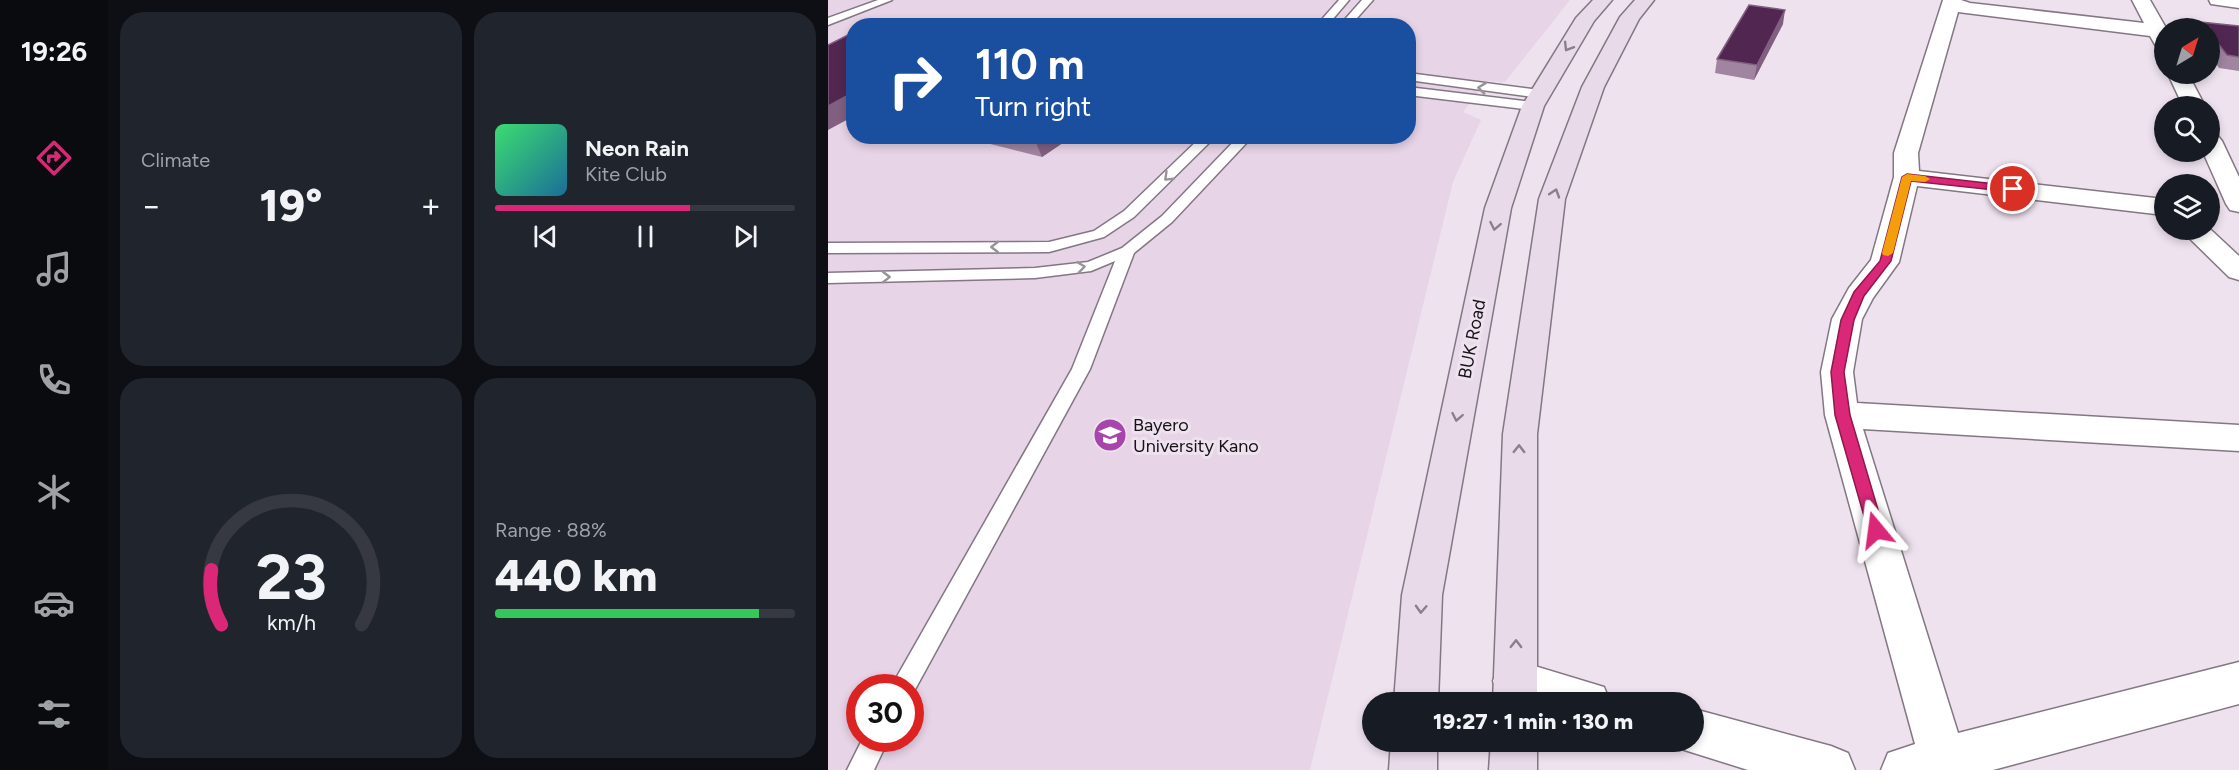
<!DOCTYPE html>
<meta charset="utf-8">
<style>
:root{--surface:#171b24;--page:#20242c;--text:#f1f3f6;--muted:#9ea1a6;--line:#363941;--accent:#db2777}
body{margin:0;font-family:Figtree,sans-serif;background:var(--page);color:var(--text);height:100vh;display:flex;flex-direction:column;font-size:22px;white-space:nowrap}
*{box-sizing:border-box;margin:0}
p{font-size:20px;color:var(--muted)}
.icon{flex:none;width:33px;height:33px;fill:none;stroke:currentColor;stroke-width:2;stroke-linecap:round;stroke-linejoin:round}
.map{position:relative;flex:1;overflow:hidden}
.drawer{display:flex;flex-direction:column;gap:12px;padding:12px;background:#0d0f14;width:720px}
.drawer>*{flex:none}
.guide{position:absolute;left:18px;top:18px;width:570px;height:126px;border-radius:24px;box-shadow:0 3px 9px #0003;background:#1a4fa0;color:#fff;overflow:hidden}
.needle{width:39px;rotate:38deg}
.tools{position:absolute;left:1326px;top:18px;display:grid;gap:12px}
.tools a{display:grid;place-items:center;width:66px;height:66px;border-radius:50%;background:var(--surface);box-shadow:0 3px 9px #0003;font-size:30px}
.speed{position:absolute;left:18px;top:674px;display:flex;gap:12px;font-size:30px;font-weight:700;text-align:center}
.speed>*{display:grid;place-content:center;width:78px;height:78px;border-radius:50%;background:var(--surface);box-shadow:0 3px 9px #0003;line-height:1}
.speed .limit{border:9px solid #d22;background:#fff;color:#111}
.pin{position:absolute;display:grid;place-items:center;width:51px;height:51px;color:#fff;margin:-26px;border:3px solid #fff;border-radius:50%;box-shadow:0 2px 6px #0007}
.me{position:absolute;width:66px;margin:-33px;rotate:344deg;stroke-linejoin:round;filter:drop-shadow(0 0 4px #0008)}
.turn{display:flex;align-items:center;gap:21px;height:126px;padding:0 30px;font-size:27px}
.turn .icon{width:78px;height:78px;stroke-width:2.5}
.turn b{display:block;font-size:42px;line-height:51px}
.big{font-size:45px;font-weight:800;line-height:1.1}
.drawer .tile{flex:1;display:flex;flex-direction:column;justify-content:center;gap:9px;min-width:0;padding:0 21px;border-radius:24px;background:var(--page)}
.drawer .dial{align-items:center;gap:0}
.dial svg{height:156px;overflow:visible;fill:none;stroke:var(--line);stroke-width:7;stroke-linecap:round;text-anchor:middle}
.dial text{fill:var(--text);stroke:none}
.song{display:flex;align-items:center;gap:18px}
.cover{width:72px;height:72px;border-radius:9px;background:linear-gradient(135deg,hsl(140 70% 55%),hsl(200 70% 35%))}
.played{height:6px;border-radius:3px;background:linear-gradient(90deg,var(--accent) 65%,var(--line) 65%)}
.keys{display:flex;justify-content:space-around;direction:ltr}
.heat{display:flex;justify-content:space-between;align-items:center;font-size:33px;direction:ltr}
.charge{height:9px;border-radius:4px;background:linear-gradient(90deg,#34c759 88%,var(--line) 0)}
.drawer .tiles{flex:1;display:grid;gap:12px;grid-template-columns:repeat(2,1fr)}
.trip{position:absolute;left:534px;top:692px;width:342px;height:60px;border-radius:30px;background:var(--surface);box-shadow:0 3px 9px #0003;font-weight:800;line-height:60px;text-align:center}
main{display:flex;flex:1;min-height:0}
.tabs{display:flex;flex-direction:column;width:108px;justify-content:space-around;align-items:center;background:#090b0e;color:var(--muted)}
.tabs .icon{width:42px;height:42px}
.tabs .selected{color:var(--accent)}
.tabs b{font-size:27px;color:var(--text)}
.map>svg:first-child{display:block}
.built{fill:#e7d4e7;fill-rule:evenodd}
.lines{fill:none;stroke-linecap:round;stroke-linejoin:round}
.lane-casing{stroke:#837783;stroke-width:3}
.street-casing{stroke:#837783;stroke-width:3}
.secondary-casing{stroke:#837783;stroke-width:3}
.lane{fill:#fff;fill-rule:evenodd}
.street{fill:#fff;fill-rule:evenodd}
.secondary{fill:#e9dae9;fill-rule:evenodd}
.wall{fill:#a084a0}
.shaded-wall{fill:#805f81}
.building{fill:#512752;stroke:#805f81;stroke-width:1.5}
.oneway{stroke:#8a808a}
.oneway2{stroke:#969496}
.route{fill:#db2777;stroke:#8e194d;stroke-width:1.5}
.slow{fill:#f59e0b}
.labels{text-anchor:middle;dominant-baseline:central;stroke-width:6;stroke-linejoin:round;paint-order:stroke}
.street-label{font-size:18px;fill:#161116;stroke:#efe2ef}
.poi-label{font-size:18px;fill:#161116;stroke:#efe2ef;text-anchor:start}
</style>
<main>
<nav class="tabs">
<b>19:26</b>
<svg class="icon selected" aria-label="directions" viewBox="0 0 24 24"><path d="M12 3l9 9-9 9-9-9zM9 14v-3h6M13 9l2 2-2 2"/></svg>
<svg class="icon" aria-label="music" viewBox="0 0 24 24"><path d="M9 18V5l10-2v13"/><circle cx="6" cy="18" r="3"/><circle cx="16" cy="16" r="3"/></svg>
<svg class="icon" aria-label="phone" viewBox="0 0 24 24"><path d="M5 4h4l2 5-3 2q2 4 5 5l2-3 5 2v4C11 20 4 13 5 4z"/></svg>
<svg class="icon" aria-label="climate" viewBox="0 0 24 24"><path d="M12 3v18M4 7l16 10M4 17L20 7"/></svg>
<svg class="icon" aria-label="car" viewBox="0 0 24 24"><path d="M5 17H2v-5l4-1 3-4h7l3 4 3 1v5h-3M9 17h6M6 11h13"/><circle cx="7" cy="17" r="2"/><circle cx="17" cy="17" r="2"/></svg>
<svg class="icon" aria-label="filters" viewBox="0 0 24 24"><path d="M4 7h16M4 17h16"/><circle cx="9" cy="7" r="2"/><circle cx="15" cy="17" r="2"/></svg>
</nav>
<section class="drawer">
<div class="tiles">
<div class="tile"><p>Climate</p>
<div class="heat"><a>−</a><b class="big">19°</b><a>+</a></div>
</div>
<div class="tile">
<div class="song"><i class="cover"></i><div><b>Neon Rain</b><p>Kite Club</p></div></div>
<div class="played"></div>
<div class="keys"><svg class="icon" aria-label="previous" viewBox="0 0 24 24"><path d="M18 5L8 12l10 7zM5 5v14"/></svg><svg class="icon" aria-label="pause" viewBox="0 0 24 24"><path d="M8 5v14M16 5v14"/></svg><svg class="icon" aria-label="next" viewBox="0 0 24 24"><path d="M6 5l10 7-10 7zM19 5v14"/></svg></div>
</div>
<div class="tile dial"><svg viewBox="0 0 100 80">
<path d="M14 69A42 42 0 1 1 86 69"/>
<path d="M14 69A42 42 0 0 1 9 41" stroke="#db2777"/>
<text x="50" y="56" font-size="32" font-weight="700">23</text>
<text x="50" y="72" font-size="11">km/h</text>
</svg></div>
<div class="tile"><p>Range · 88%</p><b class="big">440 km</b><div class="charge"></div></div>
</div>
</section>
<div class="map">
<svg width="1411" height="770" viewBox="0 0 1411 770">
<rect width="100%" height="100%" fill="#efe2ef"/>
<path class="built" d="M 0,0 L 742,0 L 677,82 L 659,81 L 635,112 L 653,120 L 625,182 L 482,770 L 0,770 ZM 26,26 L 580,26 L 580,136 L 26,136 ZM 32,687 L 82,687 L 82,738 L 32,738 Z"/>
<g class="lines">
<g class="lane-casing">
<g id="lane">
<path d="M 50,0 L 64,0 L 0,25 L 0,18 Z"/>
<path d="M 511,0 L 521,0 L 499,26 L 488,26 Z"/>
<path d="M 534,0 L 545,0 L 522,26 L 511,26 Z"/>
<path d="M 580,73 L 712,90 L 718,94 L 712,98 L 580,80 Z"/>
<path d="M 580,87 L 705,102 L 711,106 L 705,110 L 580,95 Z"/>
<path d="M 374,136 L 388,136 L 306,217 L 276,237 L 221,252 L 0,253 L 0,243 L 221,242 L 266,231 L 296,211 Z"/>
<path d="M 411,136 L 425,136 L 344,222 L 306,253 L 262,369 L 84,695 L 82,687 L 63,687 L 244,369 L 287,261 L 263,271 L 207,278 L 0,283 L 0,273 L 207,268 L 260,262 L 294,248 L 334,216 Z"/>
<path d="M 35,738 L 61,738 L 46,770 L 19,770 Z"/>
</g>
</g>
<g class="street-casing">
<g id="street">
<path d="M 1115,0 L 1133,0 L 1142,3 L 1316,23 L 1304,0 L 1322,0 L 1338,28 L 1336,50 L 1329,48 L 1322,36 L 1130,12 L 1090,153 L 1091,171 L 1336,199 L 1336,215 L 1089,186 L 1071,262 L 1045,298 L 1034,319 L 1025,372 L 1029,403 L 1411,425 L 1411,451 L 1035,429 L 1130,733 L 1411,662 L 1411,704 L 1165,770 L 1053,770 L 1060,753 L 1087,744 L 997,415 L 993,372 L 1004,319 L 1021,288 L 1043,260 L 1066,177 L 1066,153 Z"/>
<path d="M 1381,0 L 1411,0 L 1411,8 L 1383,4 Z"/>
<path d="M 1340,74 L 1360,74 L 1377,106 L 1355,106 Z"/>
<path d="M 1382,134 L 1390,136 L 1394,141 L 1411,177 L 1411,212 L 1402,210 L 1398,204 L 1375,152 L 1382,152 Z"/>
<path d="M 1382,229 L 1411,256 L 1411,280 L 1401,277 L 1353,230 Z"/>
<path d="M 687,660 L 776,687 L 782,702 L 687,702 L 671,696 L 665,681 L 671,666 Z"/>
<path d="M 866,709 L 1003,746 L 1020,753 L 1027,770 L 920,770 L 850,748 L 847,741 L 866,741 Z"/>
</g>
</g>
<g class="secondary-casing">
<g id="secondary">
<path d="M 765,0 L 784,0 L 766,21 L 716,106 L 683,208 L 614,595 L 610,702 L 566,702 L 574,595 L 657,208 L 694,106 L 748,18 Z"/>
<path d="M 807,0 L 826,0 L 811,19 L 776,87 L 737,199 L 709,434 L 709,702 L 665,702 L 675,434 L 711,199 L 754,87 L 792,17 Z"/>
<path d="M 563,741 L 609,741 L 609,770 L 561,770 Z"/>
<path d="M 663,741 L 709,741 L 709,770 L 661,770 Z"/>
</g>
</g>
<use href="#lane" class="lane"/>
<use href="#street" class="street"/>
<use href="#secondary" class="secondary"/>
</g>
<g class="wall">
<path d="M 1372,22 L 1411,26 L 1411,71 L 1391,68 L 1382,55 L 1382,28 L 1369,28 Z"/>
<path d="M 955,24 L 926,80 L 887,73 L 889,59 Z"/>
<path d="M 131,136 L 245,136 L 214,157 Z"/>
</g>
<g class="shaded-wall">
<path d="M 957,10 L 955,24 L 926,80 L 929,65 Z"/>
<path d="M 26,92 L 26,116 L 0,130 L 0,106 Z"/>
<path d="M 205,136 L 245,136 L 214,157 Z"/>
</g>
<g class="building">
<path d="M 921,5 L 957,10 L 929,65 L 889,59 Z"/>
<path d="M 56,21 L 84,26 L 47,26 Z"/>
<path d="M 1372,22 L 1411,26 L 1411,57 L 1399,55 L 1382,33 L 1382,28 L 1378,28 Z"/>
<path d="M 26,32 L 26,92 L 0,106 L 0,45 Z"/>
</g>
<defs><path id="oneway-chevron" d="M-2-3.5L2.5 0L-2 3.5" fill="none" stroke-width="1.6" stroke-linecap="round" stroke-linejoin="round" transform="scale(1.5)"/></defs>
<g class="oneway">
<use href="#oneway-chevron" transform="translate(740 47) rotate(121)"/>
<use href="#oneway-chevron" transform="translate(727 193) rotate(-72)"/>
<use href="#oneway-chevron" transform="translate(667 226) rotate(101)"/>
<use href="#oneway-chevron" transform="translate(629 417) rotate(101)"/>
<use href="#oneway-chevron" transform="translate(691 449) rotate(-89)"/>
<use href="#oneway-chevron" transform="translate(593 609) rotate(93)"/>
<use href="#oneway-chevron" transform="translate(688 644) rotate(-89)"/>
</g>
<g class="oneway2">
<use href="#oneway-chevron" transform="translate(654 88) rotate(-173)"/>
<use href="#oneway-chevron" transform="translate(340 177) rotate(136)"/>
<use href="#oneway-chevron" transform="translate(167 247) rotate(180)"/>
<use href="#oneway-chevron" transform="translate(253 267) rotate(-8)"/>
<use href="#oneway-chevron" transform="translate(58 277) rotate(-1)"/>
</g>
<path class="route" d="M 1079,174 L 1185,186 L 1190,189 L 1185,192 L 1083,181 L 1063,261 L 1036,296 L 1026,320 L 1016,372 L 1022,415 L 1056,530 L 1054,535 L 1048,537 L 1042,535 L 1040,530 L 1007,415 L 1003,372 L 1013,320 L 1026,292 L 1052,261 L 1074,177 Z"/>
<path class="slow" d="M 1079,174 L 1097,176 L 1102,179 L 1097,182 L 1083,181 L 1065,253 L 1060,256 L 1055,255 L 1054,253 L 1074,177 Z"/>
<defs>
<g id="university-disc" transform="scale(1.725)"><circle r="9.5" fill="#a745ac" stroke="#efe2ef"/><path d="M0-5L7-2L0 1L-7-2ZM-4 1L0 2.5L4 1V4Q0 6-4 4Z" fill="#fff"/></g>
</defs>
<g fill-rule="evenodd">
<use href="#university-disc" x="282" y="435"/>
</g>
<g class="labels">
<g class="street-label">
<text transform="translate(644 339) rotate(-79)">BUK Road</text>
</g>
<g class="poi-label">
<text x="305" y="425">Bayero<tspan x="305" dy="21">University Kano</tspan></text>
</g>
</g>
</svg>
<div class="tools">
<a><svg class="needle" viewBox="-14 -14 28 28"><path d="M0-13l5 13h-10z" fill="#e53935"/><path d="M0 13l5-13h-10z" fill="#9ea1a6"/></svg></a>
<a><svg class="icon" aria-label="search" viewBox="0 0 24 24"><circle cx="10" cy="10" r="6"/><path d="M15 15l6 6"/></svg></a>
<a><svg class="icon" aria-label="layers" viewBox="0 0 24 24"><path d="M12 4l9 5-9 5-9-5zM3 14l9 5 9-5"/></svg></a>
</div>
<div class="speed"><div class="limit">30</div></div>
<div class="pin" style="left:1185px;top:189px;background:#d93025"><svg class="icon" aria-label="arrive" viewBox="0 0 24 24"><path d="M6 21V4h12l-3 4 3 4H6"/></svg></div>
<svg class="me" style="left:1048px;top:530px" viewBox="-20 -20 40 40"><path d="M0-17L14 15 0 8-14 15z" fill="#db2777" stroke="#fff" stroke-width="4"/></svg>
<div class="trip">19:27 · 1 min · 130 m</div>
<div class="guide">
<div class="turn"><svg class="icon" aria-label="right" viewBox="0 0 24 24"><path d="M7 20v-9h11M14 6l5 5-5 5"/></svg><div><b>110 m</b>Turn right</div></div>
</div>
</div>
</main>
